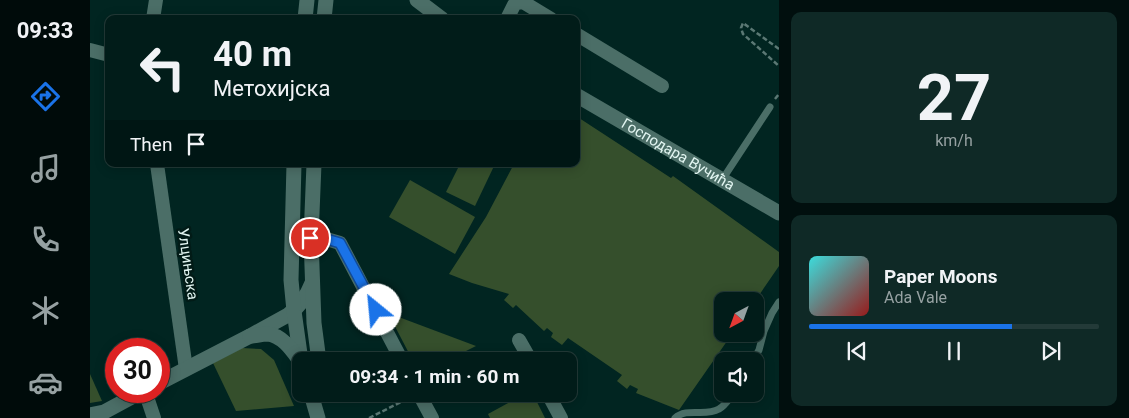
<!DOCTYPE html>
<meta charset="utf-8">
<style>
:root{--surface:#011c19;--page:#0f2926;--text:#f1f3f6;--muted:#96a1a2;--line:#233a38;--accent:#1a73e8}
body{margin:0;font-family:Roboto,sans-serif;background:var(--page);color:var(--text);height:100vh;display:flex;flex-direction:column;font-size:19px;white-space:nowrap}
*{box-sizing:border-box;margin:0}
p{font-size:16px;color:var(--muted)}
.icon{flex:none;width:28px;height:28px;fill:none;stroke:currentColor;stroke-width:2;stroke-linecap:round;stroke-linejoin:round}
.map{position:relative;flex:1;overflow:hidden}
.sheet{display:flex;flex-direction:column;gap:12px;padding:12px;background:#010f0e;width:350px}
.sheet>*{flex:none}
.banner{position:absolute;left:15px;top:15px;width:475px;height:152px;border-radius:10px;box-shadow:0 2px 12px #0003,0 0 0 1px var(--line);background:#011c19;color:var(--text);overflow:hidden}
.needle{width:32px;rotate:221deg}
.buttons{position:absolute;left:624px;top:292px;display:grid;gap:10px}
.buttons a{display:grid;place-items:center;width:50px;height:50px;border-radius:10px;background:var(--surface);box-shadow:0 2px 12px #0003,0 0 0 1px var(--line);font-size:25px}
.speed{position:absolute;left:15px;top:338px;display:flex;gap:10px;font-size:25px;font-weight:700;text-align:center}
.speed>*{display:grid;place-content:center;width:65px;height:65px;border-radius:50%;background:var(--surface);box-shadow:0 2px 12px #0003,0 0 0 1px var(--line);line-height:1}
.speed .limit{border:8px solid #d22;background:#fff;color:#111}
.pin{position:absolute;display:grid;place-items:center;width:42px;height:42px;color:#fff;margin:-21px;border:2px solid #fff;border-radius:50%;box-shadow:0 1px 5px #0007}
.me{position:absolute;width:55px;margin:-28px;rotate:332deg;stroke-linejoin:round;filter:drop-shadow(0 0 4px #0008)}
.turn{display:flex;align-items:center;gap:18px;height:105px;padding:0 25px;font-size:22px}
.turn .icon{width:65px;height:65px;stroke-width:2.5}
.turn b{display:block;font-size:35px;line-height:42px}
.then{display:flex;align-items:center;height:48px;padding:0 25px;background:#0003;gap:10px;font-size:19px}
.sheet .widget{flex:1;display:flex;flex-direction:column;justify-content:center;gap:8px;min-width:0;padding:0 18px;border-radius:10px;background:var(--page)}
.sheet .dial{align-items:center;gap:0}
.dial b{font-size:65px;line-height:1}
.song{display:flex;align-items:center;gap:15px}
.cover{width:60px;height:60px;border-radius:8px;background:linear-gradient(135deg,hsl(180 70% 55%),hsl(0 70% 35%))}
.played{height:5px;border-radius:2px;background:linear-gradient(90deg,var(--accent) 70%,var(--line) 70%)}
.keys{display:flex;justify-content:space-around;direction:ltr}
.trip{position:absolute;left:202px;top:352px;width:285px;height:50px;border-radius:10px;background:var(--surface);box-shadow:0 2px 12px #0003,0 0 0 1px var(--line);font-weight:700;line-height:50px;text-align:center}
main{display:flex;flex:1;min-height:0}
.menu{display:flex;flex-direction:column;width:90px;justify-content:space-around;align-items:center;background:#000b0a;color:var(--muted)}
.menu .icon{width:35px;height:35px}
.menu .active{color:var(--accent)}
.menu b{font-size:22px;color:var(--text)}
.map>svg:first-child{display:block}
.green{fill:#354f2c}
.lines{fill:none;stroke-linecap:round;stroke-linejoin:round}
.path{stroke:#5b7874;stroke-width:2.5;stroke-dasharray:5 2.5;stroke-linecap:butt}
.service{stroke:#4b6e67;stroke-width:7}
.minor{stroke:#4b6e67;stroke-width:14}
.tertiary{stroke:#4b6e67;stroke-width:15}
.secondary{stroke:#4b6e67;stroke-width:15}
.route-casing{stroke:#114b97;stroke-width:12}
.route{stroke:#1a73e8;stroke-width:9}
.labels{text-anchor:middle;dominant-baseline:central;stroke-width:5;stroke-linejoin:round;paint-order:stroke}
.street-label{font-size:15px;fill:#e2f5f1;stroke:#021b17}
</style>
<main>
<nav class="menu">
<b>09:33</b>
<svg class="icon active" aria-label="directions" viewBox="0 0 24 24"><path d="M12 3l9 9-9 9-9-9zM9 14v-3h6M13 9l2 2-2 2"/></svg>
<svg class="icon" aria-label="music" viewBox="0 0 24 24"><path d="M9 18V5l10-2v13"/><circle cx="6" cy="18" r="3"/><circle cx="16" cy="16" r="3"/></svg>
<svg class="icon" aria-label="phone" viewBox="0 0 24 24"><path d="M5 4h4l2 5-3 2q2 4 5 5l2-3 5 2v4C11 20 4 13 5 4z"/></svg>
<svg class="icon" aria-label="climate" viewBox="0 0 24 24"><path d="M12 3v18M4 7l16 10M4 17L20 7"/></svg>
<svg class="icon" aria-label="car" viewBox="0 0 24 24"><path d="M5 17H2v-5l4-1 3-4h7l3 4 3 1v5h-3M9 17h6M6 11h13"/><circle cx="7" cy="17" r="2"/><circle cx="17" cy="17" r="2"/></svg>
</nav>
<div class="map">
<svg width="689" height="418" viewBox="0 0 689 418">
<rect width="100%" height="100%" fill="#012521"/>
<g class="green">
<path d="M 486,116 L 581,178 L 583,176 L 689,252 L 689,266 L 665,301 L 632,301 L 632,334 L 642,334 L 589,410 L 546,393 L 548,389 L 540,385 L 537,389 L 527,381 L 532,375 L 478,338 L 472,345 L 461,337 L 463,333 L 457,328 L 454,331 L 426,305 L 423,308 L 414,300 L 419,294 L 382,283 L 359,274 L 396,217 L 424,164 L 486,164 Z"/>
<path d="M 370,164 L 405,164 L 385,206 L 356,192 Z"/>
<path d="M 320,180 L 385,217 L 365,254 L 299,217 Z"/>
<path d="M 298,313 L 386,346 L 356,361 L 323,361 Z"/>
<path d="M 152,348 L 171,349 L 184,360 L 204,406 L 146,411 L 123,363 Z"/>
<path d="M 0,374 L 12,401 L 0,403 Z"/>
<path d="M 435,394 L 443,394 L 455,418 L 400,418 L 398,414 Z"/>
</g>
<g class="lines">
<g class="path">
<path d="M 689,49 L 653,23 L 651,28 L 653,34 L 689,66"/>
<path d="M 685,99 L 689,94"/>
<path d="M 279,418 L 313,401"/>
</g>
<g class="service">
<path d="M 632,180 L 680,107"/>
<path d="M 663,361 L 669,350 L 674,331 L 682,313 L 689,302"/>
<path d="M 585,418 C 597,407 615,417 629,409 C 635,406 639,399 643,394"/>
</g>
<g class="minor">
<path d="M 63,19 L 66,0"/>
<path d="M 417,19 L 424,5 L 426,3 L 433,2 L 461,19"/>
<path d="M 486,34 L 572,86"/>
<path d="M 0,50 L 19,55"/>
<path d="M 67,164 L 96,369"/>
<path d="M 221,238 L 233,238 L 250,243 L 312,361"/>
<path d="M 429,340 L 441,361"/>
<path d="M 55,391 L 64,418"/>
<path d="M 329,394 L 342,418"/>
<path d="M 458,394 L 471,418"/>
</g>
<g class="tertiary">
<path d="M 69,383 L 160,336 L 198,315 C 209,307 217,296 222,283"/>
<path d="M 0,415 L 14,412 L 53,391"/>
</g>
<g class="secondary">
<path d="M 327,0 L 352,19"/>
<path d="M 215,19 L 217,0"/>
<path d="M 234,19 L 236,0"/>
<path id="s1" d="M 486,95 L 689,213"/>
<path d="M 204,164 L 201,280 L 204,311 L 211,361"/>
<path d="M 224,164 L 221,238 L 224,323 L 229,361"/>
<path d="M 160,336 C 166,336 171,334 177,334 C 192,335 202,350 210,361"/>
<path d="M 221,394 L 228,418"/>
</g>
</g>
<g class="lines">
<g class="route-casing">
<path id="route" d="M 220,238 L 233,238 L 250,243 L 286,310"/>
</g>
<use href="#route" class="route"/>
</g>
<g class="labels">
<g class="street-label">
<text stroke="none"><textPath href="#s1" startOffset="118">Господара Вучића</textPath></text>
<text transform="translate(98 264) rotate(82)">Улцињска</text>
</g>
</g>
</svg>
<div class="buttons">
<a><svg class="needle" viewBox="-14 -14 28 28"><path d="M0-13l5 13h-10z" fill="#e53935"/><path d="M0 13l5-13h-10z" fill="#96a1a2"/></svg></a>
<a><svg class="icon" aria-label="sound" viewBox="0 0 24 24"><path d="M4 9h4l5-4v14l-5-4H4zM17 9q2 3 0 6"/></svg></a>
</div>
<div class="speed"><div class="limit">30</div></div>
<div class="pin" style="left:220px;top:238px;background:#d93025"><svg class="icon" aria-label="arrive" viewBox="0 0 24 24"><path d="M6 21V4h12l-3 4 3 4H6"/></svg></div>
<svg class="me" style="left:286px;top:310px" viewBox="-20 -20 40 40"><circle r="19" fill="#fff"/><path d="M0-13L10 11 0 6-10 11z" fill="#1a73e8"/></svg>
<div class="trip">09:34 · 1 min · 60 m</div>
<div class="banner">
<div class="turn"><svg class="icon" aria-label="left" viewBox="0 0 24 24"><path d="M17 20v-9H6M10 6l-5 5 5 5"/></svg><div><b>40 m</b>Метохијска</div></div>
<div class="then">Then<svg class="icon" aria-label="arrive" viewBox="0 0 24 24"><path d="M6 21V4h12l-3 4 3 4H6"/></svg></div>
</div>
</div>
<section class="sheet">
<div class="widget dial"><b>27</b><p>km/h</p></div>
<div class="widget">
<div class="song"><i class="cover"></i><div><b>Paper Moons</b><p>Ada Vale</p></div></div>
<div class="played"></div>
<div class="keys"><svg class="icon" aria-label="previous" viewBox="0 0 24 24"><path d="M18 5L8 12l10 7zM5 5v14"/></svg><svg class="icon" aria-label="pause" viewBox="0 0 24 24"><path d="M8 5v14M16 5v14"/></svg><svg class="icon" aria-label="next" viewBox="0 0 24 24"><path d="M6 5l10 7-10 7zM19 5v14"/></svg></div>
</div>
</section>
</main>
